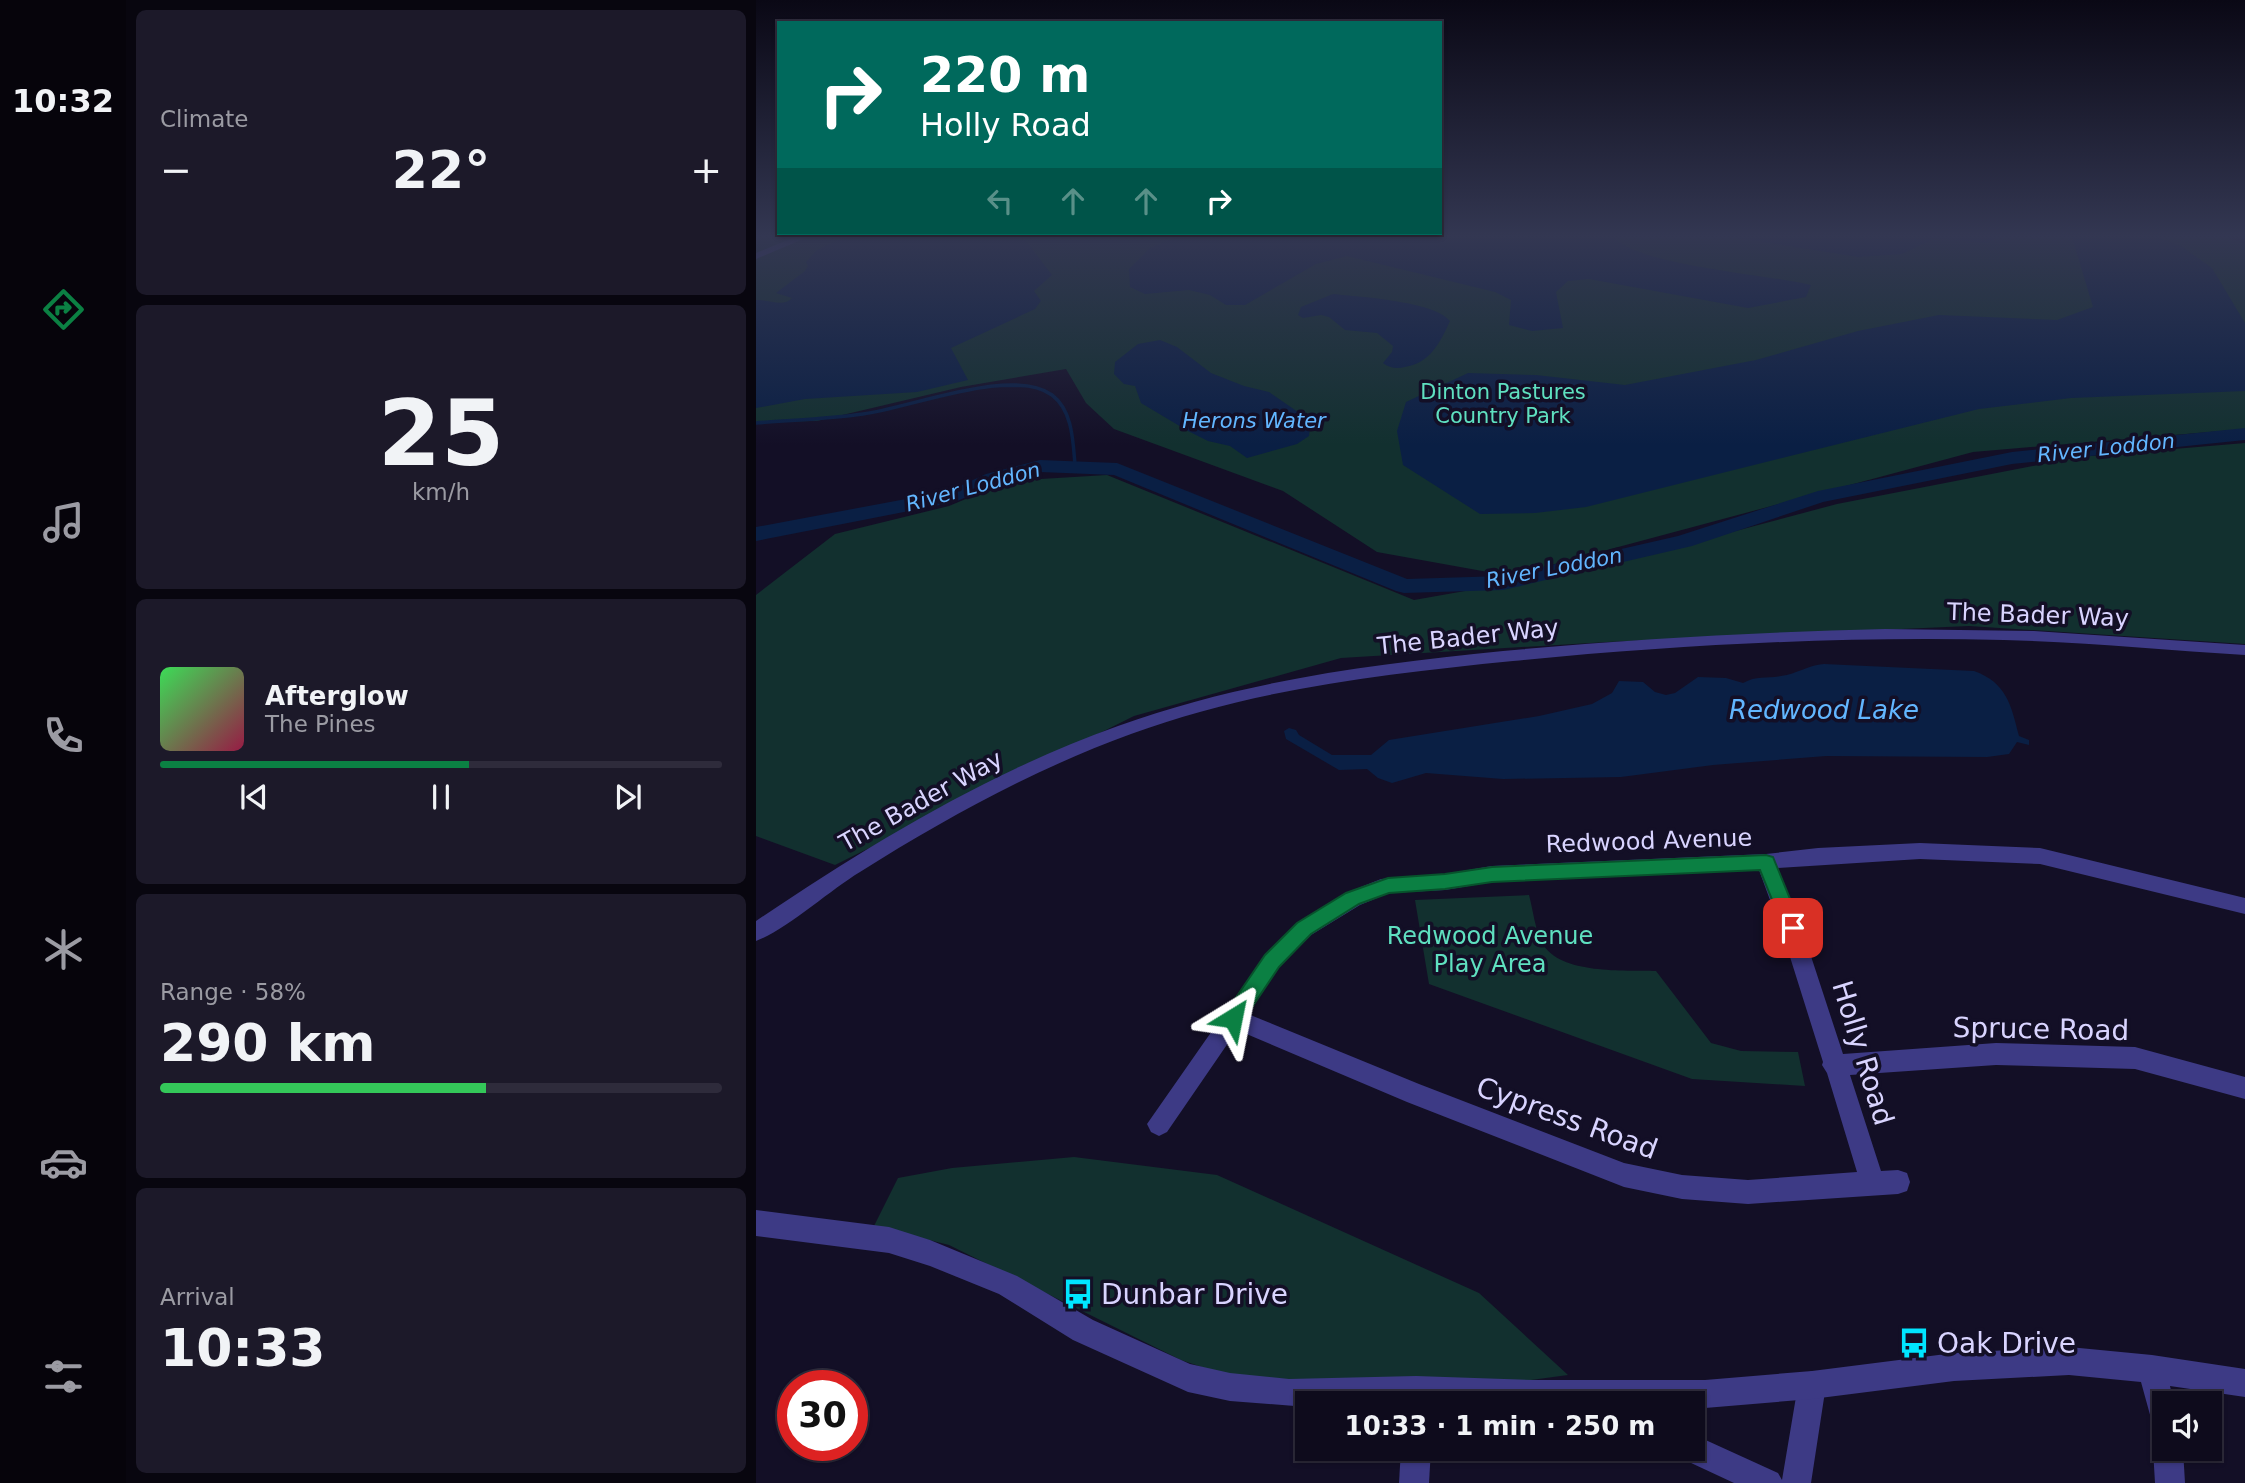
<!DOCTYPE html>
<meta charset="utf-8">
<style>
:root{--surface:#0e0b1c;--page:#1c1929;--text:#f1f3f6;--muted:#9b9ba3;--line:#2e2b3b;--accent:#0b8043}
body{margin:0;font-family:"DejaVu Sans",sans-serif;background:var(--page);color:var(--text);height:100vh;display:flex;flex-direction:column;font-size:26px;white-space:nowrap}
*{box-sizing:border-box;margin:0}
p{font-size:23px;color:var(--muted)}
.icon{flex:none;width:38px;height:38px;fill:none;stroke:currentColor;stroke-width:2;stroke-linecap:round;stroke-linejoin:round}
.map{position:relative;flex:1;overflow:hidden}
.sheet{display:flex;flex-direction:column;gap:10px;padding:10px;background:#08060f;width:630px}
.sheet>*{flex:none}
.banner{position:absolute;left:21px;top:21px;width:665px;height:214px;border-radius:0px;box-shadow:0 2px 5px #0004,0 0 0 2px var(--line);background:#00695c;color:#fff;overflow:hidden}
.tools{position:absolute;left:1396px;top:1391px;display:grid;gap:14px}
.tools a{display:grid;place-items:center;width:70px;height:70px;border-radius:0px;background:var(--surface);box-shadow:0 2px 5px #0004,0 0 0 2px var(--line);font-size:35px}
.speed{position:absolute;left:21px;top:1370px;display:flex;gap:14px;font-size:35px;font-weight:700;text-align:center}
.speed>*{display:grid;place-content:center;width:91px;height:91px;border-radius:50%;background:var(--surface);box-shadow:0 2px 5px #0004,0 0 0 2px var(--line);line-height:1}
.speed .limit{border:10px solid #d22;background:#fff;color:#111}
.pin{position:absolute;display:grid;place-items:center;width:60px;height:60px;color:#fff;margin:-30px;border-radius:14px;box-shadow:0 4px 10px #0006}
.me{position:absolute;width:77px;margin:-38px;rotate:35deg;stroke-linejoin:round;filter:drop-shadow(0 0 5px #0008)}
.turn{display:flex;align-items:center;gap:24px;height:147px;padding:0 28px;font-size:32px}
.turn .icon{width:91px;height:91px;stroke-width:2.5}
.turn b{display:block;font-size:49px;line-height:60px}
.lanes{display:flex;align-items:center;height:66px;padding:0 28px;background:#0003;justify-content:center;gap:35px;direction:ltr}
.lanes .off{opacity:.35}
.big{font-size:52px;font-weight:700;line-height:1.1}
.sheet .card{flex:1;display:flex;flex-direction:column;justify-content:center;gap:10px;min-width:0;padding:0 24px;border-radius:10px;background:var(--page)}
.sheet .dial{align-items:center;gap:0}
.dial b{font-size:91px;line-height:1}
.song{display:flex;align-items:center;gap:21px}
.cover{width:84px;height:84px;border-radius:10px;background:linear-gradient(135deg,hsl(130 70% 55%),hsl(340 70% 35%))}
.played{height:7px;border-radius:4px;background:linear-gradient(90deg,var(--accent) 55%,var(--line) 55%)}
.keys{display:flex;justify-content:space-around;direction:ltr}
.heat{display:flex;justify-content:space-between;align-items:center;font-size:38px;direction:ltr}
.charge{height:10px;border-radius:5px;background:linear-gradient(90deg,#34c759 58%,var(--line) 0)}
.trip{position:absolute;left:539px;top:1391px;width:410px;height:70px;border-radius:0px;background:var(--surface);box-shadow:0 2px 5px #0004,0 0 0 2px var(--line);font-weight:700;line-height:70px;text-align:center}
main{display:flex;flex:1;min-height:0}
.tab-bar{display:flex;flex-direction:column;width:126px;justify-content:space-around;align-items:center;background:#06040b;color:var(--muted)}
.tab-bar .icon{width:49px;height:49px}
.tab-bar .active{color:var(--accent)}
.tab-bar b{font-size:32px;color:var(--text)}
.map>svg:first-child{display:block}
.green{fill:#12302f}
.water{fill:#0a1f44}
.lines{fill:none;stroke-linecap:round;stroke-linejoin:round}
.stream-far1{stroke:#0a1f44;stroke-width:2.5}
.stream{stroke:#0a1f44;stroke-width:3.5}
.river{fill:#0a1f44;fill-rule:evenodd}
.minor{fill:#3d3a85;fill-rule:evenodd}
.tertiary{fill:#3d3a85;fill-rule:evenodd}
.route{fill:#0b8043;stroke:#07532c;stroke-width:2}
.labels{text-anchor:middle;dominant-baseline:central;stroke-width:7;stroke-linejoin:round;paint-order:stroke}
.far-park-label{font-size:21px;fill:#5fe0c0;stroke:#130f26}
.far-water-label{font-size:21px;font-style:italic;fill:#62b6ff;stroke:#130f26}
.street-label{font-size:24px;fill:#d9d4ff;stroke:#130f26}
.park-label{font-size:24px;fill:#5fe0c0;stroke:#130f26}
.water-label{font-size:26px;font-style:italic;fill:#62b6ff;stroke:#130f26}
.near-street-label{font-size:28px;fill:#d9d4ff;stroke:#130f26}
.near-poi-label{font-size:28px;fill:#d9d4ff;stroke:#130f26;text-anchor:start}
</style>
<main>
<nav class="tab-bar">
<b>10:32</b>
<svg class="icon active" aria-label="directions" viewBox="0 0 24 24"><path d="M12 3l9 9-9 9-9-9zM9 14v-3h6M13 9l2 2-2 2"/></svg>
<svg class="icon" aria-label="music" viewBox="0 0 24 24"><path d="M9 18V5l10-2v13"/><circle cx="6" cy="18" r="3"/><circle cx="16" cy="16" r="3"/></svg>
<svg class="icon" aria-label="phone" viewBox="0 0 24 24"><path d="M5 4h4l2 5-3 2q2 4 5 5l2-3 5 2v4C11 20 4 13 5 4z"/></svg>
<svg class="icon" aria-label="climate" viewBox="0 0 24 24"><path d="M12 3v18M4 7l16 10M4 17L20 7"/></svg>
<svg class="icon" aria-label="car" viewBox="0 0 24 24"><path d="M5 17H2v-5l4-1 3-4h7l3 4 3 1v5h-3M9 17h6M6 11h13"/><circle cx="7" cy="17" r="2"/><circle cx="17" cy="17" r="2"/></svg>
<svg class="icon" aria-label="filters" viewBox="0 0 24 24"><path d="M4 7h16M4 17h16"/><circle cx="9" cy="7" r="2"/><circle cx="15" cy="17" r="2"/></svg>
</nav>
<section class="sheet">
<div class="card"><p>Climate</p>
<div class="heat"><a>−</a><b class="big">22°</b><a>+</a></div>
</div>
<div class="card dial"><b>25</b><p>km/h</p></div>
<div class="card">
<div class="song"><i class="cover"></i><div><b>Afterglow</b><p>The Pines</p></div></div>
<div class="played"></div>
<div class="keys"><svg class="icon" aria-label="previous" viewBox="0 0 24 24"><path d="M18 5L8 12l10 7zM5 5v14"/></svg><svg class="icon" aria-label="pause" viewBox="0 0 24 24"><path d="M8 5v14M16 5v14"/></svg><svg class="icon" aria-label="next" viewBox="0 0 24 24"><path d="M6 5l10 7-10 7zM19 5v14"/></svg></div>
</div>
<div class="card"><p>Range · 58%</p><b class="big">290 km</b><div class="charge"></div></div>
<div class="card"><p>Arrival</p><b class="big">10:33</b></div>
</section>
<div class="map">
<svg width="1489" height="1483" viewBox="0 0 1489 1483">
<rect width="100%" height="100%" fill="#130f26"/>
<g class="green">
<path d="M 0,237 L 1471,237 L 1489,244 L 1489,429 L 1217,452 L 754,576 L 621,552 L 527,491 L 358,429 L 330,403 L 310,369 L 205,387 L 61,421 L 0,422 Z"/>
<path d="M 1489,443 L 1489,644 L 1213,626 L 851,642 L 585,658 L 378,716 L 79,865 L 0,836 L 0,595 L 79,534 L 193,506 L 253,481 L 351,475 L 658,600 L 840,568 L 1081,504 L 1323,457 Z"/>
<path d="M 773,895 C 777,910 779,929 786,943 C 804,975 869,970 900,971 L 955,1043 L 985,1051 L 1042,1052 L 1049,1086 L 936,1079 L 673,984 L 659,900 Z"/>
<path d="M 318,1157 L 461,1175 L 723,1293 L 812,1375 L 775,1380 L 505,1380 L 464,1373 L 425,1360 L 193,1245 L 118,1226 L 142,1178 L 196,1168 Z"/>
</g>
<g class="water">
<path d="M 88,237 L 257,237 L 270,241 L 296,275 L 278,291 L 285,301 L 279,309 L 195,348 L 212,380 L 161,392 L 49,399 L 0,408 L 0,300 C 13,299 27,308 36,298 L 20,293 L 49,271 L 52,266 L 50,262 L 61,250 Z"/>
<path d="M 421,237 L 858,237 C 879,265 1014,275 1055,285 L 1050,297 L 992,308 L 833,279 L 812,281 L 800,292 L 807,328 L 776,331 L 753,325 L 755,300 L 739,292 L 591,256 L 560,264 L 489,305 L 470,305 L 454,295 L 433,290 L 389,294 L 374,287 L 373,269 L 394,248 Z"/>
<path d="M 976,237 L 1241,237 L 1232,243 L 1179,238 L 1146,254 L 1102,257 Z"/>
<path d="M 1316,237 L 1401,237 L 1425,246 L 1456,268 L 1489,323 L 1489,391 L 1315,398 L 1223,409 L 830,507 L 779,513 L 724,514 L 647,465 L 641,431 L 650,402 L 712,373 L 780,375 L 869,385 L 1000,360 L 1102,331 L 1183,315 L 1301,320 L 1337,307 Z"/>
<path d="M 577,294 C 604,297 678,301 694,321 C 684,343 674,363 649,367 C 641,369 633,368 627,363 L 636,352 L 637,346 L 621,333 L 589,330 L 573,317 L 565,315 L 547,318 L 542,315 L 545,307 Z"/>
<path d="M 404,340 L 421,347 L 455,373 L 488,386 L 513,392 L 555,421 L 553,436 L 541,444 L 491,458 L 474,446 L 452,441 L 432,431 L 385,403 L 379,386 L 368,384 L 358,374 L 359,362 L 382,344 Z"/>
<path d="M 1068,664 L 1218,671 C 1251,683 1255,705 1263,736 L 1273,740 L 1273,745 L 1261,742 L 1253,754 L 1231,757 L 1070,756 L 957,765 L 865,777 L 747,779 L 670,773 L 636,783 L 622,778 L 611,769 L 583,770 L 530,739 L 528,731 L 533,728 L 540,730 L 543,735 L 576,755 L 615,755 L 633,740 L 783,716 L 836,704 L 856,693 L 863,681 L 887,682 L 899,692 L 910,695 L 919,693 L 942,677 L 970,678 L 987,683 C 1001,675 1010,679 1025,676 C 1041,674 1052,665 1068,664 Z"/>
</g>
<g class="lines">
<path class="stream-far1" d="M 239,386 L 271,386"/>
<path class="stream" d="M 0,423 C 36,420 72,419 107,414 C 154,408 257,366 296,395 C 317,411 317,442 319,465"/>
<path class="river" d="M 1489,428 L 1489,440 L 1256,464 L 1067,502 L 936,546 L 747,590 L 648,593 L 640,591 L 358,475 L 284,472 L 244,482 L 199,502 L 0,541 L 0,527 L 193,491 L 230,474 L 284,460 L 361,463 L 651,579 L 747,576 L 922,536 L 1062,491 L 1256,452 Z"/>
<g class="minor">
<path d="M 1164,843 L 1284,848 L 1489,898 L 1489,914 L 1284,864 L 1164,859 L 1022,868 L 1050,941 L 1087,1054 L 1240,1043 L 1379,1047 L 1489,1077 L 1489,1099 L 1379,1069 L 1240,1065 L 1094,1075 L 1125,1171 L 1142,1170 L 1151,1173 L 1154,1182 L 1151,1191 L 1142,1194 L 992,1204 L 926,1199 L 868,1187 L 651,1102 L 481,1030 L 411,1132 L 403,1136 L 395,1132 L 391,1124 L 509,955 L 541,923 L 590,893 L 625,879 L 689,874 L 736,866 L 1010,854 L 1062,848 ZM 1003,870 L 1029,941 L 1067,1062 L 1066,1065 L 1071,1073 L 1101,1172 L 992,1180 L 926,1175 L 868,1163 L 663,1084 L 492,1014 L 523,967 L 555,935 L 604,905 L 633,893 L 689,890 L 736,882 Z"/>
<path d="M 1056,1371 L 1066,1375 L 1070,1385 L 1055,1483 L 978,1483 L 933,1462 L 928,1452 L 930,1449 L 936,1449 L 936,1440 L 943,1437 L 1022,1473 L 1026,1480 L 1042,1385 L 1046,1375 Z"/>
<path d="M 645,1449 L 675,1449 L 673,1483 L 643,1483 Z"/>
</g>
<g class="tertiary">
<path d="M 39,237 L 52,237 L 0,259 L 0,253 Z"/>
<path d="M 1129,629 L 1278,631 L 1489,645 L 1489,655 C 1409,650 1328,642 1248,640 C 1084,636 920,645 757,661 C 627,674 497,689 375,734 C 279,769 190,818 104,872 C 74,890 30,930 0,941 L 0,921 C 114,844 231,773 362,726 C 486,681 617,664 747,651 C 874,639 1001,632 1129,629 Z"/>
<path d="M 0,1210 L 133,1227 L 174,1240 L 261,1276 L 337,1320 L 434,1364 L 474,1373 L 533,1379 L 660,1376 L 777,1380 L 949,1380 L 1056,1371 L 1198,1353 L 1313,1347 L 1396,1355 L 1489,1369 L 1489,1397 L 1414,1386 L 1418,1404 L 1409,1404 L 1409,1449 L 1427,1449 L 1429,1483 L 1399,1483 L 1397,1449 L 1402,1439 L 1407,1437 L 1399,1433 L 1385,1382 L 1313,1375 L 1198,1381 L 1056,1399 L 949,1408 L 936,1408 L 936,1404 L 551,1404 L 551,1407 L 474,1401 L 432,1392 L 317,1340 L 243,1294 L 174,1266 L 133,1253 L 0,1236 Z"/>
</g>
</g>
<linearGradient id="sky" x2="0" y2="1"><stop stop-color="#0a0815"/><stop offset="0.53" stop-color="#333752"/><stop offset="1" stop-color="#333752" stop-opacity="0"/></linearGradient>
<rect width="1489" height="445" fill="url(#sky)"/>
<path class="route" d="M 1010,855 L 1017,857 L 1019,862 L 1046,928 L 1043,934 L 1037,936 L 1030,934 L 1004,870 L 736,882 L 689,889 L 633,893 L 603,904 L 555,934 L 523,967 L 484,1025 L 477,1027 L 469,1025 L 466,1018 L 509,955 L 541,923 L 590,893 L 632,878 L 689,874 L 736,867 Z"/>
<defs>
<g id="bus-bare" transform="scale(2.415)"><path d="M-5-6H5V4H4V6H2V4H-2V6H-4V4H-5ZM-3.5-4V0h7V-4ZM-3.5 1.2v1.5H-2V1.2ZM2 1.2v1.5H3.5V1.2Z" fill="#00e5ff" stroke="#130f26" stroke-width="2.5" paint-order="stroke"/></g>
</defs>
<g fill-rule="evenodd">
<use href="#bus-bare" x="322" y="1294"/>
<use href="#bus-bare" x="1158" y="1343"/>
</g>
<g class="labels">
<g class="far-park-label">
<text x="747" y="392">Dinton Pastures<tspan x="747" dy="24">Country Park</tspan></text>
</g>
<g class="far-water-label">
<text x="498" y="421">Herons Water</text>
<text transform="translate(1350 448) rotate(-6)">River Loddon</text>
<text transform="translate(217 487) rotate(-15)">River Loddon</text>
<text transform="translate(798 568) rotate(-11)">River Loddon</text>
</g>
<g class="street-label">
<text transform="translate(1282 615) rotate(2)">The Bader Way</text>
<text transform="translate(712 637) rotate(-6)">The Bader Way</text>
<text transform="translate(165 801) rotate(-29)">The Bader Way</text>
<text transform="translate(893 841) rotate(-2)">Redwood Avenue</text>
</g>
<g class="park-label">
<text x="734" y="936">Redwood Avenue<tspan x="734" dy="28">Play Area</tspan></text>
</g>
<g class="water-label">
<text x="1068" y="710">Redwood Lake</text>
</g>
<g class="near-street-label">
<text transform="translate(1285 1029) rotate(1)">Spruce Road</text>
<text transform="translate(1107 1053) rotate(73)">Holly Road</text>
<text transform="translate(811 1118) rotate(20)">Cypress Road</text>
</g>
<g class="near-poi-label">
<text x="345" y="1294">Dunbar Drive</text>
<text x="1181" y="1343">Oak Drive</text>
</g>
</g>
</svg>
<div class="tools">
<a><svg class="icon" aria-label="sound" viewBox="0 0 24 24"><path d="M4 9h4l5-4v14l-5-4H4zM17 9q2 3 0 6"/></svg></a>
</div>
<div class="speed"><div class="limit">30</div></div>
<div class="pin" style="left:1037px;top:928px;background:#d93025"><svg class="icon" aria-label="arrive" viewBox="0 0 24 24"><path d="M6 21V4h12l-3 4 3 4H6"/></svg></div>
<svg class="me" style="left:477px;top:1018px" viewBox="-20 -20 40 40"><path d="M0-17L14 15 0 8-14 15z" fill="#0b8043" stroke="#fff" stroke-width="4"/></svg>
<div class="trip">10:33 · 1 min · 250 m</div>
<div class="banner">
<div class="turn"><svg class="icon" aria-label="right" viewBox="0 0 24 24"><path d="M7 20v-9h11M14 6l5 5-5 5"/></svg><div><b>220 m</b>Holly Road</div></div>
<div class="lanes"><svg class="icon off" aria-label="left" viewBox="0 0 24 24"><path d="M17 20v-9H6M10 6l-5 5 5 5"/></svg><svg class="icon off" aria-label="ahead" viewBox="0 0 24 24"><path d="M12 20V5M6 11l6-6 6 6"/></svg><svg class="icon off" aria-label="ahead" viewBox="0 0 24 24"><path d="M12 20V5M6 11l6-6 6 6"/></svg><svg class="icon" aria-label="right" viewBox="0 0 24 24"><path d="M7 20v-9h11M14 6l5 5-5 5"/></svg></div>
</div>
</div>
</main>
